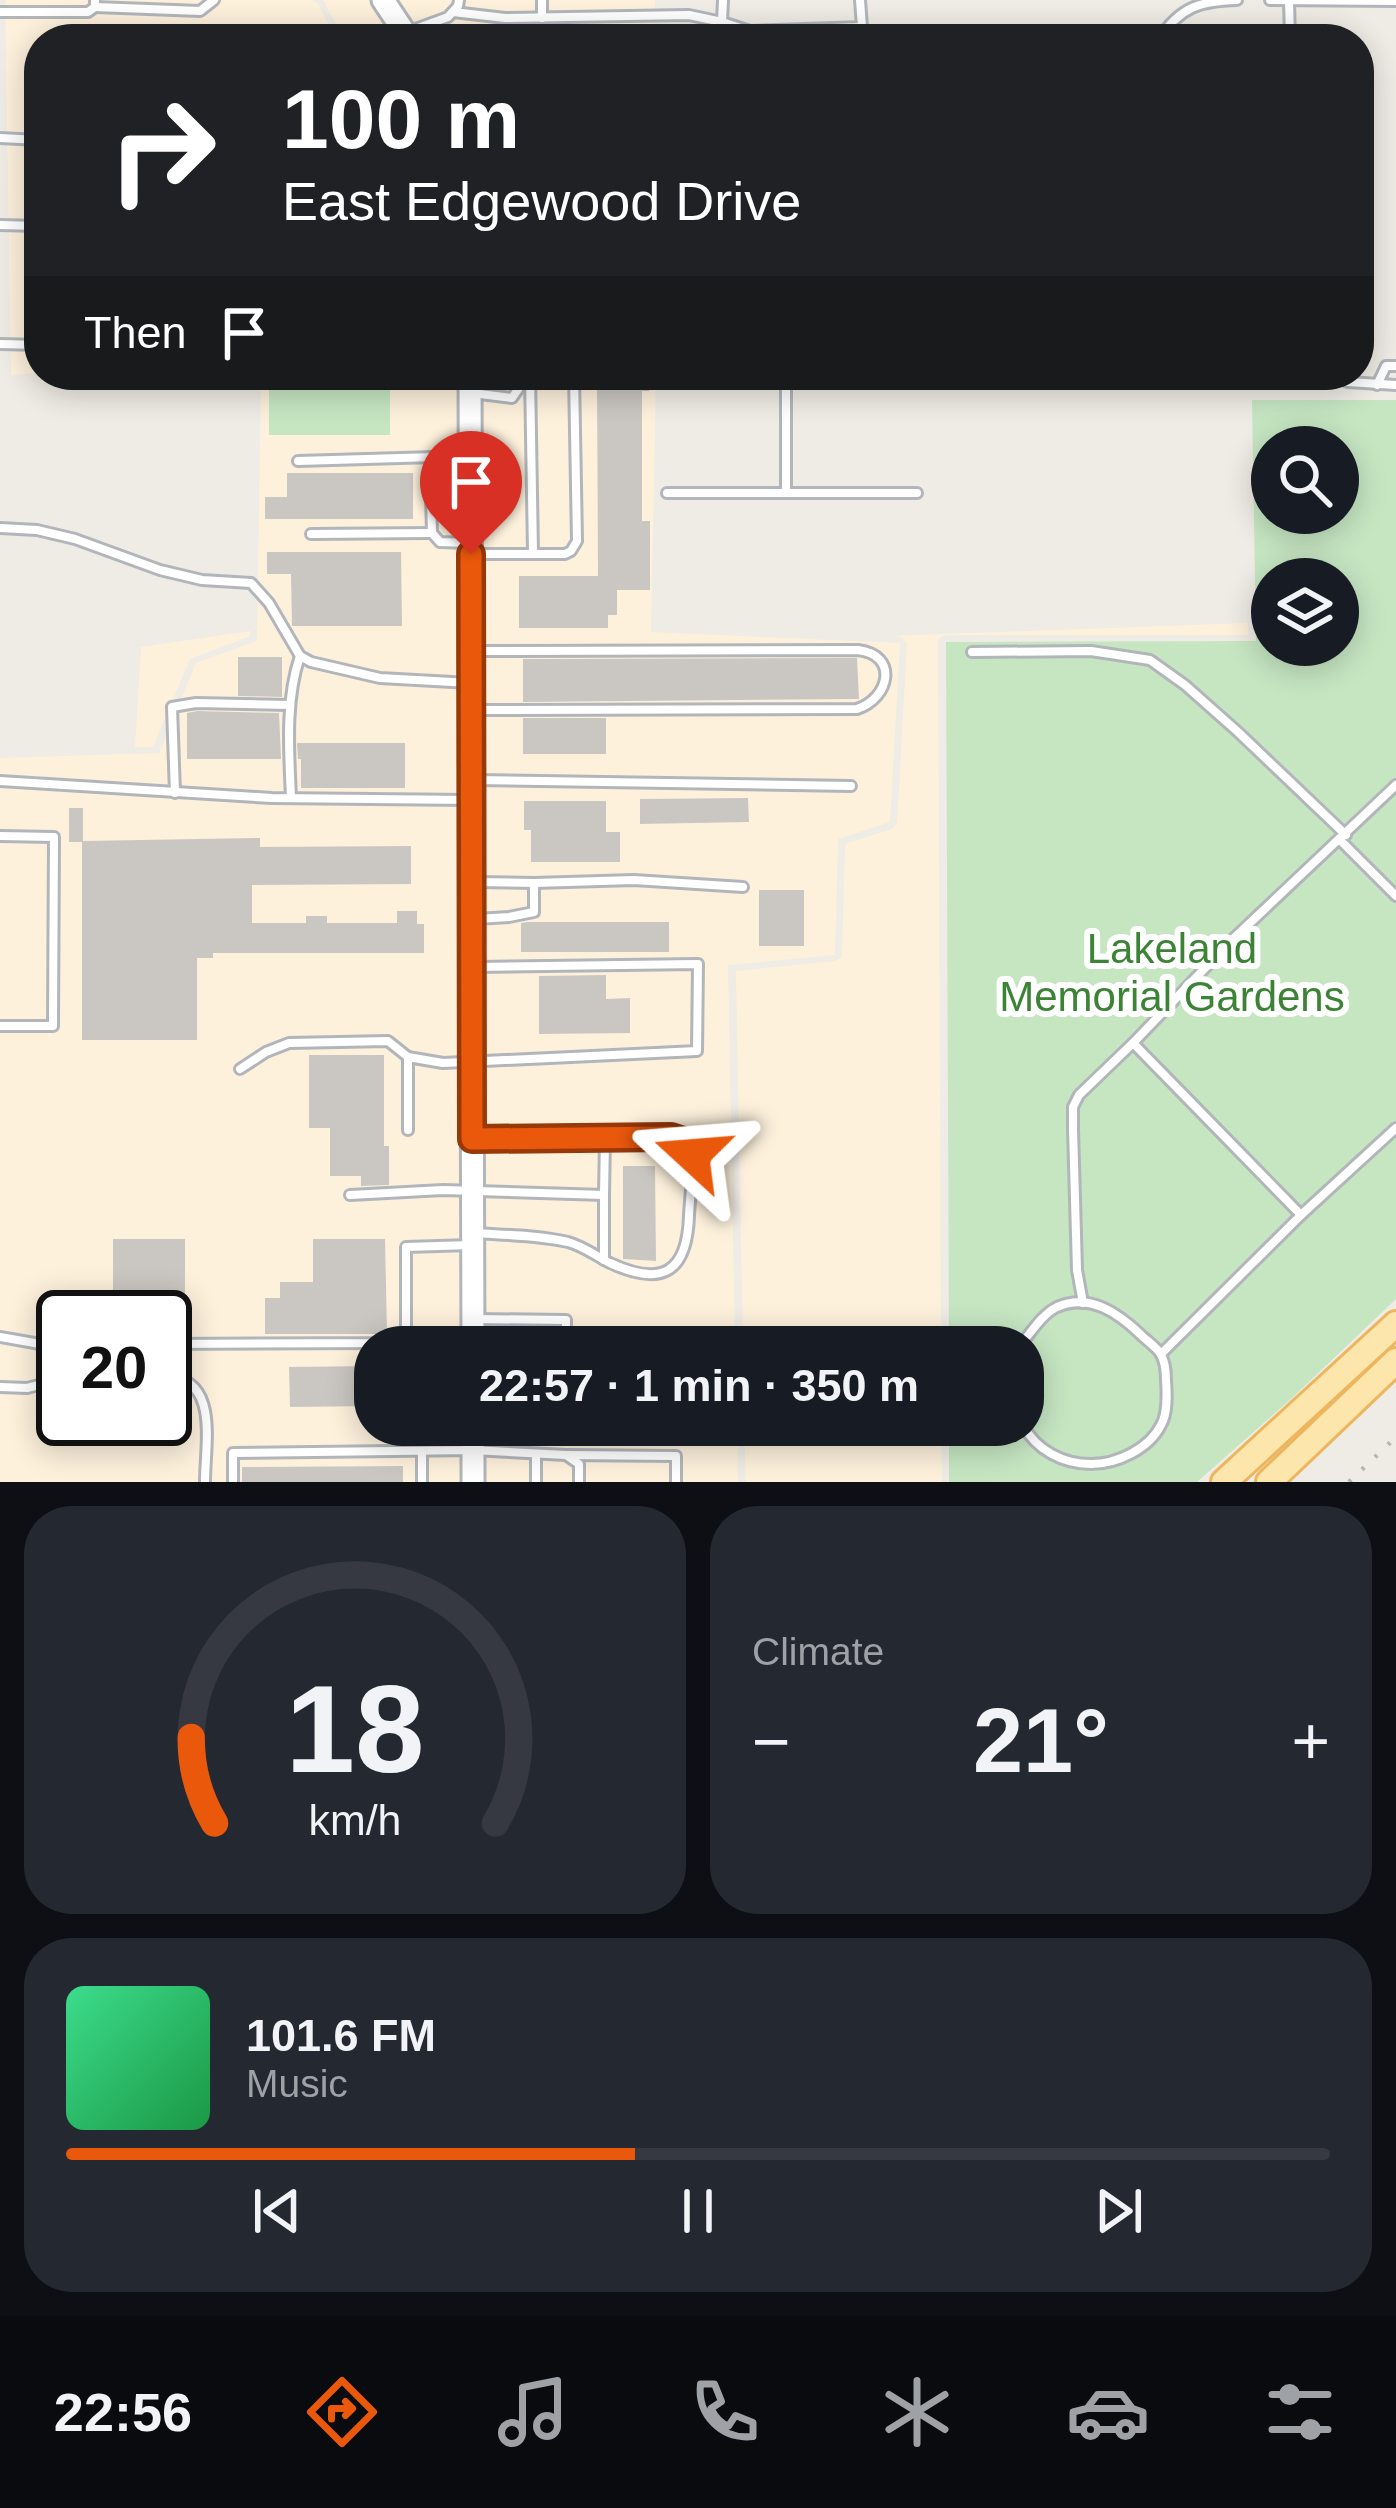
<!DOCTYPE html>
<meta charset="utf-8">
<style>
:root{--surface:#171b24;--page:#242831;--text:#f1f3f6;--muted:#9ea1a6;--line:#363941;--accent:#ea580c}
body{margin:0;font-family:Arial,sans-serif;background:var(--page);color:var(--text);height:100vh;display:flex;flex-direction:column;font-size:45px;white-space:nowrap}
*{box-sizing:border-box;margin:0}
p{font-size:39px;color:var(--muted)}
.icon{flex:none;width:66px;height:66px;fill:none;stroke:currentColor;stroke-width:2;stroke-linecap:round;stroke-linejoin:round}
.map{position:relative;height:1482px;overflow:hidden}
.details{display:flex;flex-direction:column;gap:24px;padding:24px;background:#0d0f14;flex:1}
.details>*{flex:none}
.guide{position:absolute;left:24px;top:24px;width:1350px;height:366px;border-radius:48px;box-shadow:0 6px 30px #0003;background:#202124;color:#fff;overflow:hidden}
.tools{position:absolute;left:1251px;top:426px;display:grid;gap:24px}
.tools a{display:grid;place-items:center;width:108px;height:108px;border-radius:50%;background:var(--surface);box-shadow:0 6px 30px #0003;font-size:60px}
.speed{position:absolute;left:36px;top:1290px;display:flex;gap:24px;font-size:60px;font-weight:700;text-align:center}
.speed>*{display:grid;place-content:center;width:156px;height:156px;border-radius:50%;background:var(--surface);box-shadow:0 6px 30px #0003;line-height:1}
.speed .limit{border:6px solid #111;border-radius:18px;background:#fff;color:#111}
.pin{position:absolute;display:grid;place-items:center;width:102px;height:102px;color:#fff;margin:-123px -51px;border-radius:50% 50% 50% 0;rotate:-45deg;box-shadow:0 0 12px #0007}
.pin .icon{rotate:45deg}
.me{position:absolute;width:132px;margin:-66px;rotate:289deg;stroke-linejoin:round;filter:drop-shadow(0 0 9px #0008)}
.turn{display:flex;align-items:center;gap:42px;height:252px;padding:0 60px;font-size:54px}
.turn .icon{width:156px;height:156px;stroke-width:2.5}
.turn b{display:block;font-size:84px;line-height:102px}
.then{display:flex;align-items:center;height:114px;padding:0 60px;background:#0003;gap:24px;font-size:45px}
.big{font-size:90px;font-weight:600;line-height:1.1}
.details .card{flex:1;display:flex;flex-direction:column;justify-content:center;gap:18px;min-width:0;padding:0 42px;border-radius:48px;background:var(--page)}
.details .dial{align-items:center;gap:0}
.dial svg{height:312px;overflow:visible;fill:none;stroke:var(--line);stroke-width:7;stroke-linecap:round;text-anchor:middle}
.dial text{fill:var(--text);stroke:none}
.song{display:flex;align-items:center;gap:36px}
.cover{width:144px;height:144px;border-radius:18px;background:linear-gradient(135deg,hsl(150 70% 55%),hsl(140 70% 35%))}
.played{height:12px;border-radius:6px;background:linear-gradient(90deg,var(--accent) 45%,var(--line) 45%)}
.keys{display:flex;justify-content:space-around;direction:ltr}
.heat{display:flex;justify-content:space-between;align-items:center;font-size:66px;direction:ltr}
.details .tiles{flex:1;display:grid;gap:24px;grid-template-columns:1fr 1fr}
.card:last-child{grid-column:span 2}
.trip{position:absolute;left:354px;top:1326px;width:690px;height:120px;border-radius:48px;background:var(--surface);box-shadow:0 6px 30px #0003;font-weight:600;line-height:120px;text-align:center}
.tab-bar{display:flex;height:192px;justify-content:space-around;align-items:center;background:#090b0e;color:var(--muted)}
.tab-bar .icon{width:84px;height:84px}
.tab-bar .on{color:var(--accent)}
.tab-bar b{font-size:54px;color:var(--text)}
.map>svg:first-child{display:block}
.commercial{fill:#fdf1dc;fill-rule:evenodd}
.green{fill:#c6e6c2;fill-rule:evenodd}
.building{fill:#cac7c2}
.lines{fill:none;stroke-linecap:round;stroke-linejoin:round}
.service-casing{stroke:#b2b6ba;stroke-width:14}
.secondary-casing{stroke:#b1b6ba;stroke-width:27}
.primary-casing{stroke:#eeb55f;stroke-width:30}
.service{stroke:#fff;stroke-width:8}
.secondary{stroke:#fff;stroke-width:21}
.primary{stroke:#fde6ac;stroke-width:24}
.rail{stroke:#b4b5b5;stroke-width:4.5;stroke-dasharray:3 15;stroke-linecap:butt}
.route-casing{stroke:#983908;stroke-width:30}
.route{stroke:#ea580c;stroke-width:21}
.labels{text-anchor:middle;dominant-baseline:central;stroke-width:12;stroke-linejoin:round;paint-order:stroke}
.park-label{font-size:42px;fill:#3c8336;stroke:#fff}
</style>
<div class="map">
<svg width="1396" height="1482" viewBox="0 0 1396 1482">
<rect width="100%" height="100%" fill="#efece5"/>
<g class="commercial">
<path d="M 5,0 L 313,0 L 318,4 L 336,39 L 39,39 L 39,373 L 11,375 Z"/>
<path d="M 323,0 L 372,0 L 399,39 L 344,39 Z"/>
<path d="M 393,0 L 655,0 L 655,39 L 419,39 Z"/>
<path d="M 261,375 L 656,375 L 651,632 L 900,643 L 890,822 L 838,839 L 835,955 L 728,965 L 735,1347 L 375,1347 L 375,1425 L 737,1425 L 738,1482 L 0,1482 L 0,758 L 159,753 L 196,663 L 257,641 ZM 63,1317 L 165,1317 L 165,1419 L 63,1419 Z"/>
<path d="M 1248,623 L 1248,635 L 946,635 L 938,639 L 941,1347 L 743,1347 L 736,971 L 835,961 L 842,957 L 845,844 L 892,829 L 897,823 L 907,643 L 902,637 L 890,636 Z"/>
<path d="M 250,631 L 250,636 L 190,659 L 153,747 L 135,747 L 141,647 Z"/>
<path d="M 744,1425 L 941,1425 L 942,1482 L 746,1482 Z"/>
</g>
<g class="green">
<path d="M 952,375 L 1039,375 L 1039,388 L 952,389 Z"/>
<rect x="269" y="386" width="121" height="49"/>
<path d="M 1252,400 L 1396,400 L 1396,1299 L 1291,1399 L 1197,1482 L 949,1482 L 949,1425 L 1023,1425 L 1023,1347 L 949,1347 L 946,642 L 1256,641 ZM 1272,447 L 1338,447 L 1338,513 L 1272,513 ZM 1272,579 L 1338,579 L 1338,645 L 1272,645 Z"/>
</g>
<g class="building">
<path d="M 597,375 L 649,375 L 649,391 L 642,391 L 642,521 L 650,521 L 650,590 L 617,590 L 617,615 L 608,615 L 608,628 L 519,628 L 519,576 L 598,576 Z"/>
<path d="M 287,473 L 413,473 L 413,519 L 265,519 L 265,497 L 287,497 Z"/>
<path d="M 267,552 L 401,552 L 402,626 L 292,626 L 291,574 L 267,574 Z"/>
<path d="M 238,657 L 282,657 L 282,697 L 238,696 Z"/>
<path d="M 523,659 L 857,658 L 859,699 L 523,702 Z"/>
<path d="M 197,711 L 279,713 L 281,759 L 187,759 L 187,713 Z"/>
<rect x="523" y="718" width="83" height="36"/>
<path d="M 297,743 L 405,743 L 405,788 L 301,788 L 301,759 L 298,759 Z"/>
<path d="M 748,798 L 749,822 L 640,824 L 640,799 Z"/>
<path d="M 524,801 L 606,801 L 606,832 L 620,832 L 620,862 L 531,862 L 531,830 L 524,830 Z"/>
<path d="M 69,808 L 83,808 L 83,841 L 260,838 L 260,847 L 411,846 L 411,884 L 252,885 L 252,923 L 306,923 L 306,916 L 327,916 L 327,923 L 397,923 L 397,911 L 417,911 L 417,924 L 424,924 L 424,953 L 213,953 L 213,958 L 197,958 L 197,1040 L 82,1040 L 82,842 L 69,842 Z"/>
<rect x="759" y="890" width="45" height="56"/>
<path d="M 527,922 L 669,922 L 669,952 L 521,952 L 521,923 Z"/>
<path d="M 606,975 L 606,999 L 630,998 L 630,1033 L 539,1034 L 539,976 Z"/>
<path d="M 309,1055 L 384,1055 L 384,1146 L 389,1146 L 389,1185 L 361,1186 L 361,1176 L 330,1176 L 330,1128 L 309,1128 Z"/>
<path d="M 623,1166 L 655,1166 L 656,1261 L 623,1259 Z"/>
<rect x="113" y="1239" width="72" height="74"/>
<path d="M 313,1239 L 385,1239 L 387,1334 L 265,1334 L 265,1298 L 280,1298 L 280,1282 L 313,1282 Z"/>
<path d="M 375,1366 L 375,1406 L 290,1407 L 289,1367 Z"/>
<path d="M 403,1466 L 403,1482 L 242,1482 L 242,1467 Z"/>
</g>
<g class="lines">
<g class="service-casing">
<g id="service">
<path d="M 542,0 L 542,18"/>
<path d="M 723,0 L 722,22 L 750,31 L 862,27 L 860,0"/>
<path d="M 1270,0 L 1396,1"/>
<path d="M 1289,0 L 1290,39"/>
<path d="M 95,7 L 200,11 L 214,0"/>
<path d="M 0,12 L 88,12 L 95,7 L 95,0"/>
<path d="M 453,12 L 505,18 L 689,15 L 722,22"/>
<path d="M 407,32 L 448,17 L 458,6 L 459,0"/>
<path d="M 64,38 L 64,39"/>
<path d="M 1159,39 C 1180,7 1200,1 1237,0"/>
<path d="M 0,138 L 39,140"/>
<path d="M 0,225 L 39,226"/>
<path d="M 0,344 L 39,345"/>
<path d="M 530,375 L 533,553"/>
<path d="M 1329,375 L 1348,382 L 1396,385"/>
<path d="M 1377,385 L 1386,366 L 1396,366"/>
<path d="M 472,393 L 512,398 L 528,375"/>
<path d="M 430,457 L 432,533 L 440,542 L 469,543"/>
<path d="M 298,461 L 469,456"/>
<path d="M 667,493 L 917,493"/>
<path d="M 786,493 L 786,375"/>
<path d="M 0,528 L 37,530 L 75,539 L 160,570 L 202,580 L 251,583 L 269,603 L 300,656 L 311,662 L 380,678 L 470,683"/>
<path d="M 311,534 L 432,533"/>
<path d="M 475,554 L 565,554 L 571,551 L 577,541 L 574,375"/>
<path d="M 972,652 L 1091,651 L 1150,660 L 1185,685 L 1238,732 L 1346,835"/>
<path d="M 471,710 L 857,709 C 890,698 899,655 858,650 L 473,651"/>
<path d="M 473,780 L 851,786"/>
<path d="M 0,781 L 272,798 L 470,800"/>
<path d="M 175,793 L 172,707 L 196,703 L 290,705"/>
<path d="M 291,798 C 289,751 285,700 300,656"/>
<path d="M 0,836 L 54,837 L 53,1026 L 0,1026"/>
<path d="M 1340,840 L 1396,896"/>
<path d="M 473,882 L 534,883 L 534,912 L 509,917 L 477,919"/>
<path d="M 534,883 L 634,880 L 743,887"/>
<path d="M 1133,1043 L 1301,1215"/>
<path d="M 240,1069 L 266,1052 L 289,1043 L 388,1041 L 408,1057"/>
<path d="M 408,1130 L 408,1057 L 443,1063 L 697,1051 L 698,964 L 478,967"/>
<path d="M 350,1195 L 443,1190 L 604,1195 L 605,1138"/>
<path d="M 604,1195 L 604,1260"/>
<path d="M 474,1233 C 505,1235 537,1235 568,1242 C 583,1246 596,1256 610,1263 C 662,1287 687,1273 689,1216 C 690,1191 696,1164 686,1142 L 671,1137 L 478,1139"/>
<path d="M 471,1245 L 406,1247 L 406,1334 L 472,1334"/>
<path d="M 1083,1303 L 1077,1270 L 1073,1129 L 1073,1107 L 1079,1095 L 1133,1043 L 1233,939 L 1396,785"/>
<path d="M 475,1319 L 566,1320 L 566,1347"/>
<path d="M 0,1337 L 40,1344 L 63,1344"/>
<path d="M 165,1344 L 390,1343 L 408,1334"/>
<path d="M 1019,1347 C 1030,1334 1042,1314 1057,1307 C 1090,1293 1118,1313 1140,1334 C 1146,1340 1155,1346 1160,1353 C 1165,1361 1166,1371 1166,1380 C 1167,1394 1168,1413 1161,1425 C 1149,1449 1117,1464 1091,1464 C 1063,1464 1036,1450 1023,1425"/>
<path d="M 1161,1354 L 1301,1215 L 1396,1128"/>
<path d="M 165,1377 C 220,1377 205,1443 205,1482"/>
<path d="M 0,1387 L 27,1388 L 63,1379"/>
<path d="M 422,1451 L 422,1482"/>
<path d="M 536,1454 L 536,1482"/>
<path d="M 567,1455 L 676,1456 L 676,1482"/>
<path d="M 233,1482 L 233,1453 L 473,1450 L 566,1455 L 579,1464 L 579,1482"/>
</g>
</g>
<g class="secondary-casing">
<g id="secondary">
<path d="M 383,0 L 409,39"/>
<path d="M 470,375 L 473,1347"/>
<path d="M 473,1425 L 473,1482"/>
</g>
</g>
<g class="primary-casing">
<g id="primary">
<path d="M 1224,1482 L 1396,1324"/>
<path d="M 1269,1482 L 1396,1361"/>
</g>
</g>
<use href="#service" class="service"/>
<use href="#secondary" class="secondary"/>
<use href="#primary" class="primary"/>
<path class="rail" d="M 1349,1482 L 1396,1437"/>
</g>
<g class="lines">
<g class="route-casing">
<path id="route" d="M 471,554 L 472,1139 L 671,1137 L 686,1142 L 692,1155"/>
</g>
<use href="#route" class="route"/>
</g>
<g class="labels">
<g class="park-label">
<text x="1172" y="948">Lakeland<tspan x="1172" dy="48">Memorial Gardens</tspan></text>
</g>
</g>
</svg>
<div class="tools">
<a><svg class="icon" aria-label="search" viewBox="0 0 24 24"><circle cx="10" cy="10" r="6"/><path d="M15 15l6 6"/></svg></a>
<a><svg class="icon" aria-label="layers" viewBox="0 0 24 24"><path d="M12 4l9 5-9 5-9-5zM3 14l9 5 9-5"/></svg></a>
</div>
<div class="speed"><div class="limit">20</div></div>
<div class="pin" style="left:471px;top:554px;background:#d93025"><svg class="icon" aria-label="arrive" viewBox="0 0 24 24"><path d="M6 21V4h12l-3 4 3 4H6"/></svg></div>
<svg class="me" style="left:692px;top:1155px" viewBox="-20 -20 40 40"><path d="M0-17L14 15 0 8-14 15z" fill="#ea580c" stroke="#fff" stroke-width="4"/></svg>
<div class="trip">22:57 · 1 min · 350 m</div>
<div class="guide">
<div class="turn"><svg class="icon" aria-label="right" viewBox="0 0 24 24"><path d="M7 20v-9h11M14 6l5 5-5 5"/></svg><div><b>100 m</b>East Edgewood Drive</div></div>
<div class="then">Then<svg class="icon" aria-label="arrive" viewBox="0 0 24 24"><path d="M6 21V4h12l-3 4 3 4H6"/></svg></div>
</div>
</div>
<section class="details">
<div class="tiles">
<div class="card dial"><svg viewBox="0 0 100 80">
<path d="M14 69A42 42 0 1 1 86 69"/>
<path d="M14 69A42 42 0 0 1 8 47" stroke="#ea580c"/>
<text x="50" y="56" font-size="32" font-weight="700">18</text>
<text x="50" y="72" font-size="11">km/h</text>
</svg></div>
<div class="card"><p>Climate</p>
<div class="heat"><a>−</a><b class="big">21°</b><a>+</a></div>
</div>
<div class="card">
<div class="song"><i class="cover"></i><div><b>101.6 FM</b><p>Music</p></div></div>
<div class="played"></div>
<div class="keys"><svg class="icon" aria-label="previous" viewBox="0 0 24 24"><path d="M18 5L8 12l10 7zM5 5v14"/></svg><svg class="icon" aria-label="pause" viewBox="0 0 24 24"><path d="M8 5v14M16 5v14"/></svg><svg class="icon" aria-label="next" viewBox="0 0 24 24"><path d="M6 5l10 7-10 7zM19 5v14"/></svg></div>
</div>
</div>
</section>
<nav class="tab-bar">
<b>22:56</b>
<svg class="icon on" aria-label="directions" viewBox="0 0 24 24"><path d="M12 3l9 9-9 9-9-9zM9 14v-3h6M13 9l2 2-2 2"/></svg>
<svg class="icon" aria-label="music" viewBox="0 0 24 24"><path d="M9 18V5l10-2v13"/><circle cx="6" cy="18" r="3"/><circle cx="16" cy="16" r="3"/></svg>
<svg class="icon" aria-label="phone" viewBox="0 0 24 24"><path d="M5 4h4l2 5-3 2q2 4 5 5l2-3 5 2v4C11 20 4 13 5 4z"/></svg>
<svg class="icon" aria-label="climate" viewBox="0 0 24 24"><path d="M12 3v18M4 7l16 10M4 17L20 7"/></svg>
<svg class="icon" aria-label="car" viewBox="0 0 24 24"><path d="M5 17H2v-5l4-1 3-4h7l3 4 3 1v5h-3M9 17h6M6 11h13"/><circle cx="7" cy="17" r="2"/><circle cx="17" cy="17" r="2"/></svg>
<svg class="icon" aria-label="filters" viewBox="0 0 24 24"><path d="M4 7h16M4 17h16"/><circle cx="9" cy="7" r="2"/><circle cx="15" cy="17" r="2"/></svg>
</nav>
